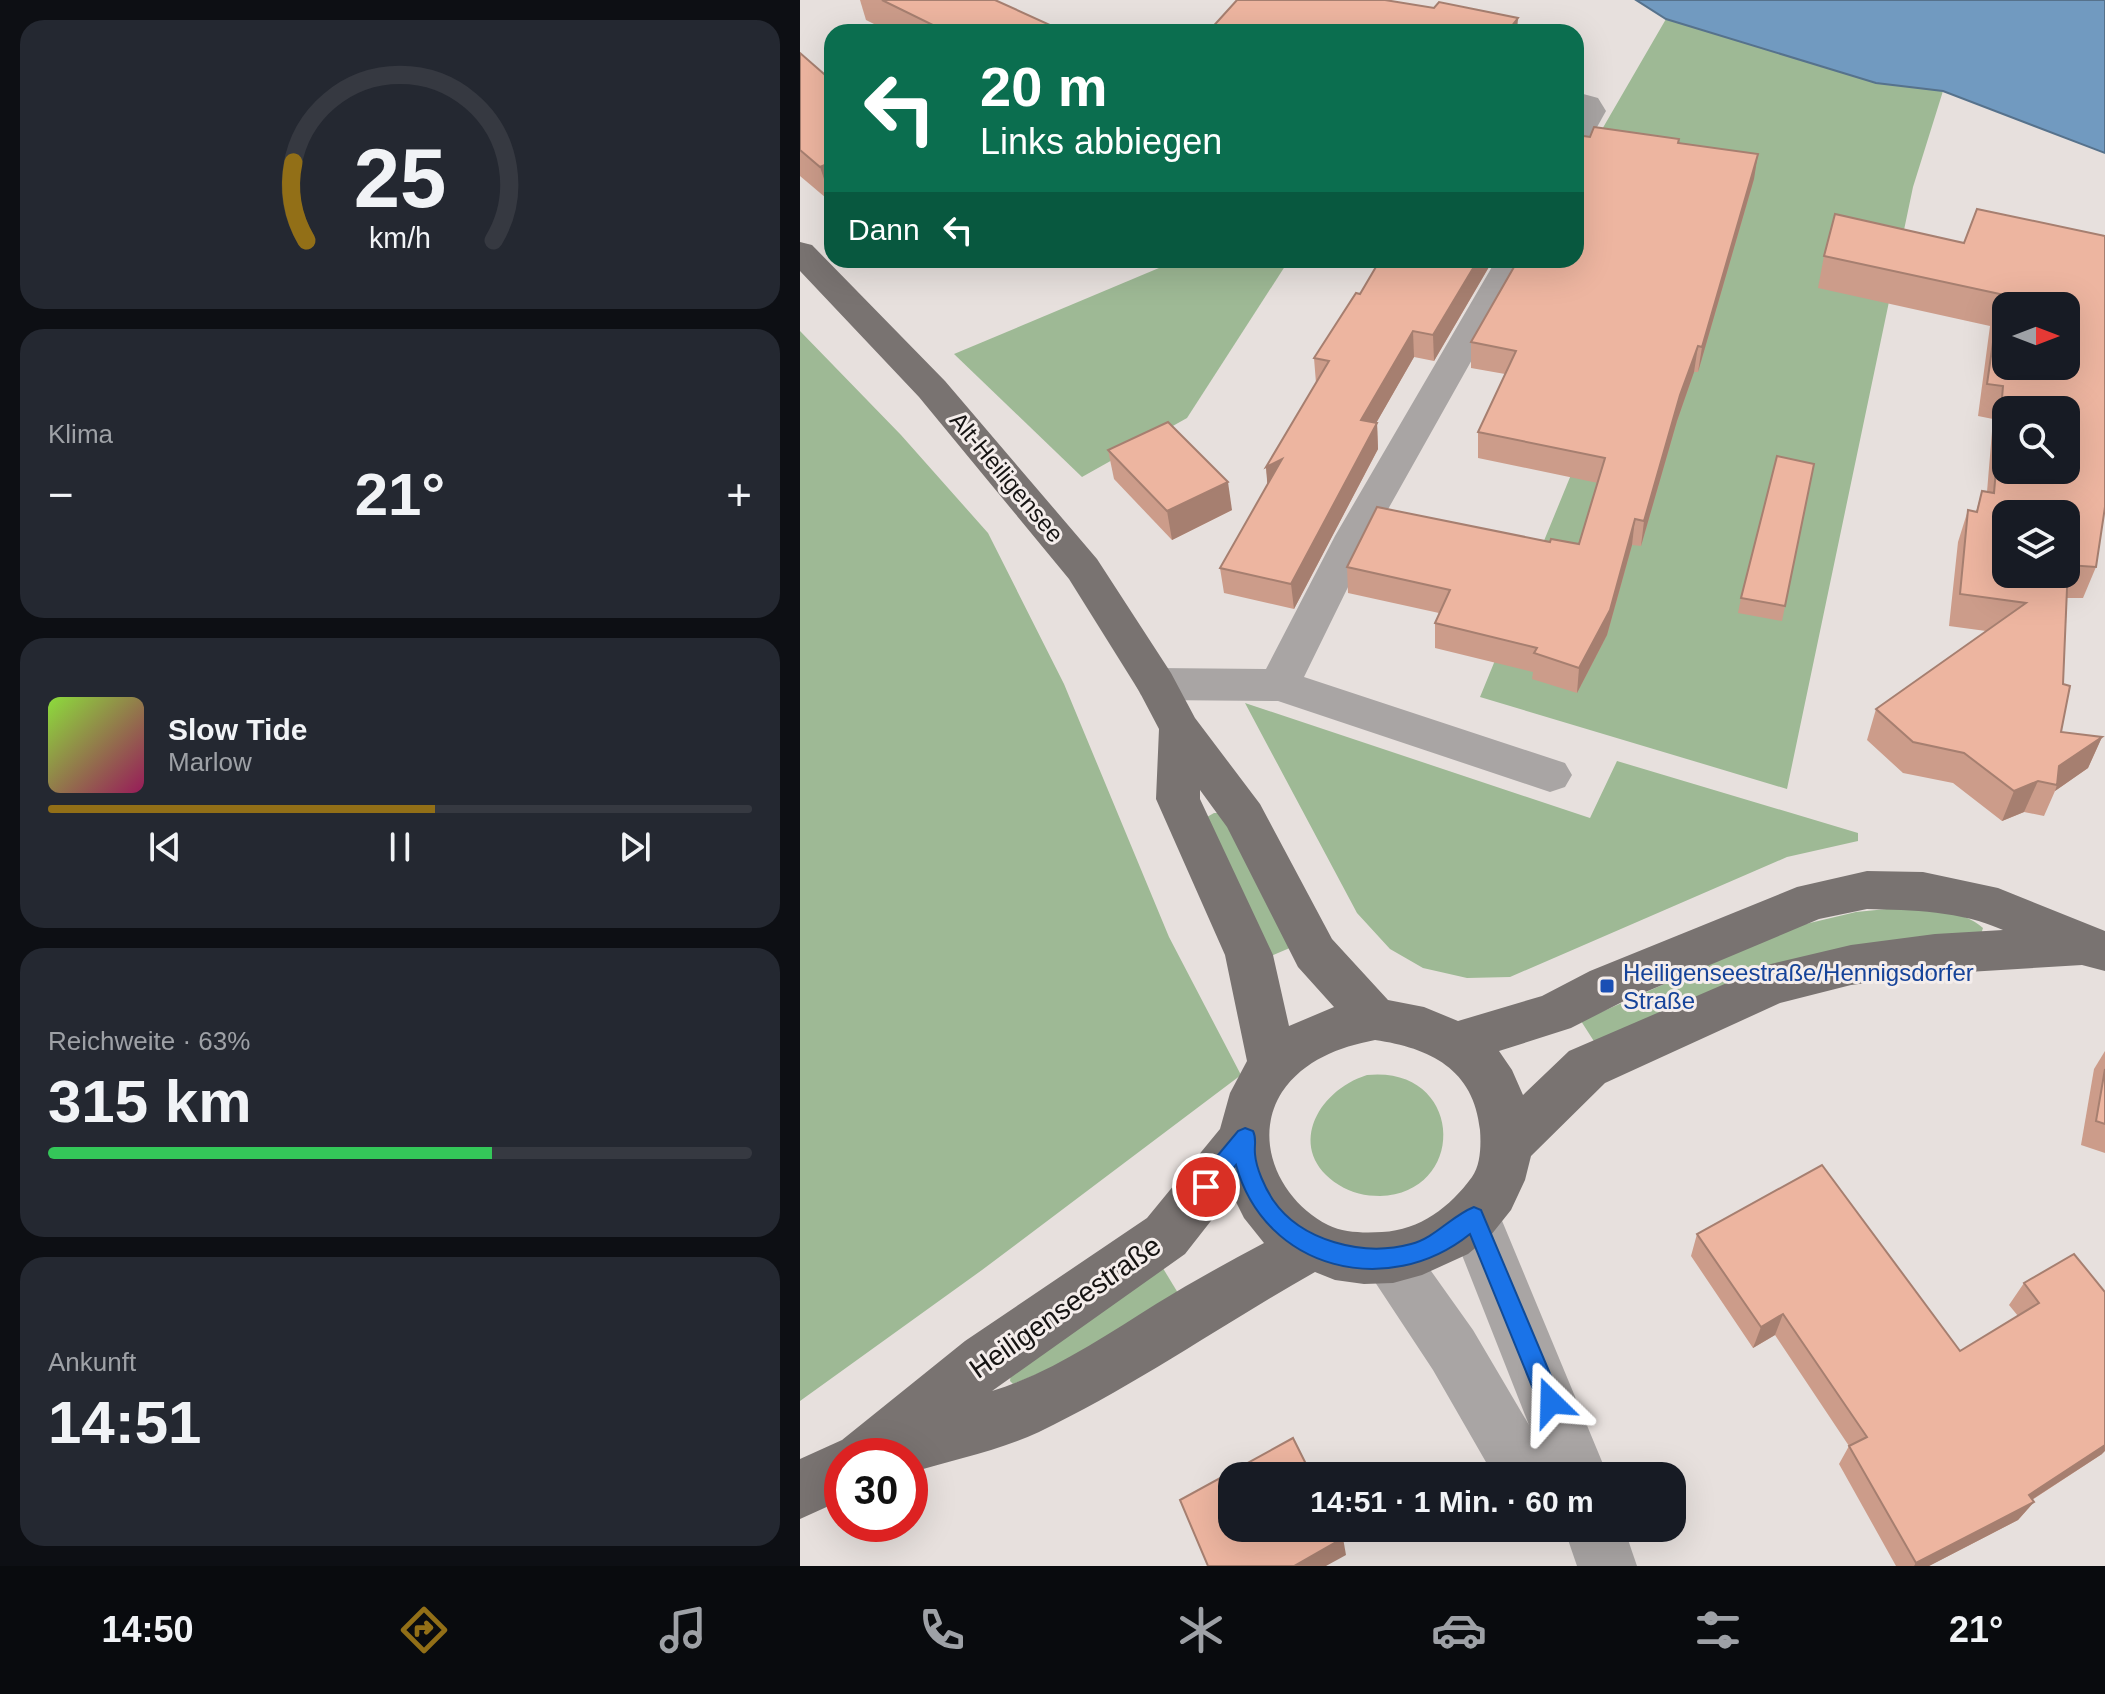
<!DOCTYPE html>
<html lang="de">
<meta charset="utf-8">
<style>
:root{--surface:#171b24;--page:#242831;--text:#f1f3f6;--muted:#9ea1a6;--line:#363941;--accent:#926f17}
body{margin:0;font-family:Helvetica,sans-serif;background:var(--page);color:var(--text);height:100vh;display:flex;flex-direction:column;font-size:30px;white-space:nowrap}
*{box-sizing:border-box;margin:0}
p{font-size:26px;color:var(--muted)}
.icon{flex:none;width:44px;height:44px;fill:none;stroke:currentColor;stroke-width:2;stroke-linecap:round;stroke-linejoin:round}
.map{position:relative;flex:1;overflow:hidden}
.side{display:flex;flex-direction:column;gap:20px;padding:20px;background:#0d0f14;width:800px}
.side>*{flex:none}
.guide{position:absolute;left:24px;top:24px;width:760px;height:244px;border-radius:24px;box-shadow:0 8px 32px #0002;background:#0b6e4f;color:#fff;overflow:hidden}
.needle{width:52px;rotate:90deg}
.fabs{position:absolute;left:1192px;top:292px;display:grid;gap:16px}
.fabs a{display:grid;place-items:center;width:88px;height:88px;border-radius:16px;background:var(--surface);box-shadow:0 8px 32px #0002;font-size:40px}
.speed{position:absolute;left:24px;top:1438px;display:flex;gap:16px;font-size:40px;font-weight:700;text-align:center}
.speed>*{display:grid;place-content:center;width:104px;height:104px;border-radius:50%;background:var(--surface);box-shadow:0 8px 32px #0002;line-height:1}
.speed .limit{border:12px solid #d22;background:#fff;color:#111}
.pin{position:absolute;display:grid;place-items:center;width:68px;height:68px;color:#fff;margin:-34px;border:4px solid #fff;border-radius:50%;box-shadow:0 2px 8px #0007}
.me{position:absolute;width:88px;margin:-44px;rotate:338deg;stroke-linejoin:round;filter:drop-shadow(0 0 6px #0008)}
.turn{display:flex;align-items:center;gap:28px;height:168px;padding:0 24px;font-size:36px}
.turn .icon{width:104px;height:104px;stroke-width:2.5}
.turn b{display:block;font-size:56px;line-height:68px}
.then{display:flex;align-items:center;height:76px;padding:0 24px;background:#0003;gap:16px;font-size:30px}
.big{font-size:60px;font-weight:700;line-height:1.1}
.side .widget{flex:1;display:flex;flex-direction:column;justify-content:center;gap:12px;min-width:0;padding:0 28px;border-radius:24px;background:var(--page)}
.side .dial{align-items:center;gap:0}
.dial svg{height:208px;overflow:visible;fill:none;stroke:var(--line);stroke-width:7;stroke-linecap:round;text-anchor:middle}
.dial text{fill:var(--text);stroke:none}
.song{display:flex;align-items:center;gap:24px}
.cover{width:96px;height:96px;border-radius:12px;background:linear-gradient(135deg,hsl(90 70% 55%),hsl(330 70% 35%))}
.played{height:8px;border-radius:4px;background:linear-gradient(90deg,var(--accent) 55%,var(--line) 55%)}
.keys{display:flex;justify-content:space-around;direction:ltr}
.heat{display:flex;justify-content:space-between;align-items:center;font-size:44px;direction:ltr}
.charge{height:12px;border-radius:6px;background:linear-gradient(90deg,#34c759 63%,var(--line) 0)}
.trip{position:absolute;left:418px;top:1462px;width:468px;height:80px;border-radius:24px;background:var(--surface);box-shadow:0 8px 32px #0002;font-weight:700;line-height:80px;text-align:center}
.tab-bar{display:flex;height:128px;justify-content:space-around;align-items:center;background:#090b0e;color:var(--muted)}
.tab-bar .icon{width:56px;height:56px}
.tab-bar .on{color:var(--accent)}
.tab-bar b{font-size:36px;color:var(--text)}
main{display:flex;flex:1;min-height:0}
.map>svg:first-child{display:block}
.green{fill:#9eb995}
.water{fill:#719ac0;stroke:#56728c;stroke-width:2}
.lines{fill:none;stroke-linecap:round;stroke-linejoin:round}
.minor{fill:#a9a5a4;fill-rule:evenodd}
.major{fill:#797371;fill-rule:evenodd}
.wall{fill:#cc9c8a}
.shaded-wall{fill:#a67f70}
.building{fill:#edb5a0;stroke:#a67f70;stroke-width:2;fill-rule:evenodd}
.route{fill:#1a73e8;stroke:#114b97;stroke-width:2}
.transit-dot{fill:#1a4fb4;stroke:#f4edeb;stroke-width:3}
.labels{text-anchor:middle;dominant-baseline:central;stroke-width:6;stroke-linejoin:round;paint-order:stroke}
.street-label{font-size:24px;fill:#161413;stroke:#f4edeb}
.transit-label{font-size:24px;fill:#164399;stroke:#f4edeb;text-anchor:start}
.near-street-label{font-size:28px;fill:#161413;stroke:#f4edeb}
</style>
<main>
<section class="side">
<div class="widget dial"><svg viewBox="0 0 100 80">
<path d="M14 69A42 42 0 1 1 86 69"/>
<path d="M14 69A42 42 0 0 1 9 39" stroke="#926f17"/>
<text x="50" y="56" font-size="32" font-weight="700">25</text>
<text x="50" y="72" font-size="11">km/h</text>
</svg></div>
<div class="widget"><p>Klima</p>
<div class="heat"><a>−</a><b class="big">21°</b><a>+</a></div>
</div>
<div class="widget">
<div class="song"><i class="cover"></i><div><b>Slow Tide</b><p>Marlow</p></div></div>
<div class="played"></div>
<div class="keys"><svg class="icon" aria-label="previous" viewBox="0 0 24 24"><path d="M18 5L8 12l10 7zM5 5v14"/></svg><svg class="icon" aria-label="pause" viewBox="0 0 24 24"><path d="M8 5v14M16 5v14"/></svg><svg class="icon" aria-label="next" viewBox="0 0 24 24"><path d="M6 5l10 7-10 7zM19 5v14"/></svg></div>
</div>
<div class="widget"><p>Reichweite · 63%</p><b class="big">315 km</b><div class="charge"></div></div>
<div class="widget"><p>Ankunft</p><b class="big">14:51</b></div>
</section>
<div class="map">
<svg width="1305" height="1566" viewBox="0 0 1305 1566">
<rect width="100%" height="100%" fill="#e7e0dd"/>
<g class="green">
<path d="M 866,19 L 963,48 L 1143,60 L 1143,91 L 1113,187 L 987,789 L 680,697 L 902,155 L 797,138 Z"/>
<path d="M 378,260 L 489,260 L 387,418 L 282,477 L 154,354 Z"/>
<path d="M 0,331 L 101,435 L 188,533 L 264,684 L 369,937 L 441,1075 L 182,1270 L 0,1401 Z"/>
<path d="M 445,703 L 790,818 L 817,761 L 1058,833 L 1058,841 L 987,857 L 710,977 L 667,978 L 623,968 L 590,949 L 557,913 Z"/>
<path d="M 414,813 L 422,813 L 492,947 L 471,956 L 407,817 Z"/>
<path d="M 1097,908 C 1123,909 1163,909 1183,928 L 1181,934 L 797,1046 L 781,1021 L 993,927 L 1056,912 Z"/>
<path d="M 567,1075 C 664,1065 669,1193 580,1196 C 566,1196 551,1193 539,1185 C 485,1151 516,1091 567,1075 Z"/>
<path d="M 361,1265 L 378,1293 L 269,1361 L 213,1384 L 210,1381 L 211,1372 Z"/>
</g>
<path class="water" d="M 836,0 L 1305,0 L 1305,153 L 1143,91 L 1076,83 L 866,19 Z"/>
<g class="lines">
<g class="minor">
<path d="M 776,92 L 798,98 L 806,111 L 787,145 L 776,148 Z"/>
<path d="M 696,260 L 728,260 L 573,536 L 504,677 L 765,763 L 772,775 L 765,787 L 750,792 L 478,701 L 356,700 L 341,695 L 335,684 L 341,673 L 356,668 L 466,669 L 535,536 Z"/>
<path d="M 674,1192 L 693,1199 L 808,1476 L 694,1476 L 633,1370 L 571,1276 L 563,1258 L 571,1240 L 590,1232 L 609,1240 L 673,1330 L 729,1425 L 647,1217 L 655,1199 Z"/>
<path d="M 764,1528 L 824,1528 L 837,1566 L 777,1566 Z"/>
</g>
<path class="major" d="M 0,242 L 12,245 L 145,381 L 297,559 L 371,673 L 395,718 L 460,804 L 532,939 L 588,1000 L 624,1007 L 658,1021 L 742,996 L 790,971 L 997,887 L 1067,871 L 1123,872 L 1198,888 L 1305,931 L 1305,971 L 1282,965 L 1135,974 L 1051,985 L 980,1003 L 805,1083 L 731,1156 L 725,1180 L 711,1210 L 691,1235 L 668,1254 L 622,1275 L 593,1283 L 564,1284 L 535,1280 L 515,1272 C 423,1324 335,1386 239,1432 C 198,1451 152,1460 110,1473 L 110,1456 L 42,1456 L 42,1500 L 0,1519 L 0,1459 L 42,1440 L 165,1341 L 347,1218 L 420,1129 L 430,1093 L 447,1061 L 425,955 L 356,799 L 359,729 L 339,691 L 269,579 L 119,397 L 0,271 ZM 400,790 L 427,827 L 498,967 L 534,1007 L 489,1026 L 473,955 L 400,799 ZM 1067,909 C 1112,910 1161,911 1203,930 L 1135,934 L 1051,945 L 971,964 L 769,1051 L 723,1095 L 712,1070 L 699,1051 L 771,1028 L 824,1001 L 1019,919 ZM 575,1040 C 630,1048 674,1069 680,1130 C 681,1144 681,1165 672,1177 C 650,1207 620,1230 582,1232 C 565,1233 544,1233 528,1225 C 481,1201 451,1141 482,1092 C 504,1060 539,1047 575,1040 ZM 432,1194 L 444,1218 L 464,1243 C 428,1262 392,1282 356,1304 C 305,1336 251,1373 192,1391 L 385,1254 Z"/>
</g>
<g class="wall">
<path d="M 60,0 L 195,0 L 261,32 L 90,32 L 66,20 Z"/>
<path d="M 0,53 L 32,203 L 0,176 Z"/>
<path d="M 790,137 L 879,139 L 879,143 L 954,179 L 898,372 L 894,372 L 877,421 L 841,546 L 832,545 L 807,635 L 777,693 L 732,679 L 733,672 L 635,648 L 635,623 L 639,613 L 548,593 L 547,567 L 750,542 L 779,544 L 798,483 L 678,458 L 678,432 L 705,374 L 671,368 L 671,342 Z"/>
<path d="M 1177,209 L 1296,567 L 1283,598 L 1267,598 L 1261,732 L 1302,737 L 1288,768 L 1255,791 L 1244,816 L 1224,812 L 1202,821 L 1153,783 L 1103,773 L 1067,740 L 1076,709 L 1186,631 L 1149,626 L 1158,542 L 1168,510 L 1176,512 L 1182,491 L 1187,492 L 1193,419 L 1178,416 L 1190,326 L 1018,288 L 1024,256 L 1164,243 Z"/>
<path d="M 580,260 L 693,260 L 634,361 L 614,357 L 576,423 L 577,423 L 578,449 L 494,609 L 424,593 L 420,568 L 468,485 L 466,467 L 516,383 L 514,358 L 560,294 Z"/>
<path d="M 308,450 L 432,510 L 372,540 L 314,479 Z"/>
<path d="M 1014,464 L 982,621 L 938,613 L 941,598 Z"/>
<path d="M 1305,1051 L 1305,1153 L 1281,1145 L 1294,1069 Z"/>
<path d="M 897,1234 L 1160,1351 L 1218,1316 L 1209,1305 L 1224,1283 L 1274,1254 L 1302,1454 L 1232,1500 L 1234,1502 L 1218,1520 L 1129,1566 L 1096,1566 L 1039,1464 L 1049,1446 L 975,1335 L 953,1348 L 891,1256 Z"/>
</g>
<g class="shaded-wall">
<path d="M 718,18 L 717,32 L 707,32 Z"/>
<path d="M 958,154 L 954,179 L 898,372 L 902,347 Z"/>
<path d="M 32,162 L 32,203 L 20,167 Z"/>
<path d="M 678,260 L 693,260 L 634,361 L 633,335 Z"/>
<path d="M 613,331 L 614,357 L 563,446 L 561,420 Z"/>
<path d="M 898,346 L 894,372 L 877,421 L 841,546 L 844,521 L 880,395 Z"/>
<path d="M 577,423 L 578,449 L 494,609 L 491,584 Z"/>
<path d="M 482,459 L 468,493 L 466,467 Z"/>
<path d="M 428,482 L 432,510 L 372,540 L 367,511 Z"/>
<path d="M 835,519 L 832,545 L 807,635 L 777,693 L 779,668 Z"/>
<path d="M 1302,737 L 1288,768 L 1255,791 L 1257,785 L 1259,766 Z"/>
<path d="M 1238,781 L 1224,812 L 1202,821 L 1214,791 Z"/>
<path d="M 983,1314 L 975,1335 L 953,1348 L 961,1327 Z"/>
<path d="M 1305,1445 L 1305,1451 L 1302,1454 L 1213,1512 L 1229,1495 Z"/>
<path d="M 1234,1502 L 1218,1520 L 1129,1566 L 1114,1566 L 1116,1563 Z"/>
<path d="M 543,1538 L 546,1555 L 526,1566 L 494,1566 Z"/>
</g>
<g class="building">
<path d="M 82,0 L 195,0 L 261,30 L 257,32 L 147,32 Z"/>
<path d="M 437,0 L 585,0 L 634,8 L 639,2 L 718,18 L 707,32 L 408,32 Z"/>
<path d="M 0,53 L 32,81 L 32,162 L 20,167 L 0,150 Z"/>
<path d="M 794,127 L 879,139 L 878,143 L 958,154 L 902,347 L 898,346 L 880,395 L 844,521 L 835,519 L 810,610 L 779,668 L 734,653 L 737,648 L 635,623 L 650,590 L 547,567 L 577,507 L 750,542 L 751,539 L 779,544 L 805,458 L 678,432 L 716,351 L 671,342 L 718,260 L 776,260 L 776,135 L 790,137 Z"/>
<path d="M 1177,209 L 1305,236 L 1305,507 L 1296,567 L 1268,565 L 1263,684 L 1270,686 L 1261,732 L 1302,737 L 1259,766 L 1257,785 L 1238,781 L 1214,791 L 1164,753 L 1113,742 L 1076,709 L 1226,603 L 1160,594 L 1168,510 L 1177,512 L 1182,491 L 1194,493 L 1203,386 L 1187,384 L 1200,294 L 1024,256 L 1035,214 L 1164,243 ZM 1206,306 L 1266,306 L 1266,366 L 1206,366 ZM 1206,410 L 1266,410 L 1266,470 L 1206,470 ZM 1206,514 L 1266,514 L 1266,574 L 1206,574 Z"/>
<path d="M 580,260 L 678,260 L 633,335 L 613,331 L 561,420 L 577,423 L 491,584 L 420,568 L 482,459 L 466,467 L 529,361 L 514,358 L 556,293 L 560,294 Z"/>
<path d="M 368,422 L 428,482 L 367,511 L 308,450 Z"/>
<path d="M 977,456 L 1014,464 L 985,606 L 941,598 Z"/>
<path d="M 1305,1069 L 1305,1124 L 1296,1121 Z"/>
<path d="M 1022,1165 L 1160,1351 L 1239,1303 L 1224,1283 L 1274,1254 L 1305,1292 L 1305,1445 L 1229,1495 L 1234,1502 L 1116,1563 L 1049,1446 L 1067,1437 L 983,1314 L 961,1327 L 897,1234 Z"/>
<path d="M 493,1438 L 512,1476 L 432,1476 L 432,1528 L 538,1528 L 543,1538 L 494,1566 L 408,1566 L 380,1500 Z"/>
</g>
<path class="route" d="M 445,1128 L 453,1131 C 457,1139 454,1145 455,1154 C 456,1168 465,1188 473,1200 C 501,1241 563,1257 611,1244 C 635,1238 651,1216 674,1207 L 681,1210 L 762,1402 L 759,1411 L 751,1414 L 742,1411 L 670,1234 C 588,1300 465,1270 436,1165 L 413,1194 L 406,1197 L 398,1194 L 395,1187 L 398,1179 L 438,1131 Z"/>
<rect class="transit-dot" x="799" y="978" width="16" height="16" rx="4"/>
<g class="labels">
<g class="street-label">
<text transform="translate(207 477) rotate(50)">Alt-Heiligensee</text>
</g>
<g class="transit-label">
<text x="823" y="972">Heiligenseestraße/Hennigsdorfer<tspan x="823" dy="28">Straße</tspan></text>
</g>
<g class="near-street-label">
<text transform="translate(265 1307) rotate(-35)">Heiligenseestraße</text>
</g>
</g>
</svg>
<div class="fabs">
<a><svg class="needle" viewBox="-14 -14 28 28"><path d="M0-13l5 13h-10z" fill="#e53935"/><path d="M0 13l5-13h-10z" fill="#9ea1a6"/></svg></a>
<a><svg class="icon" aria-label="search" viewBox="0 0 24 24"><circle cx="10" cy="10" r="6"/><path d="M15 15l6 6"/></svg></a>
<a><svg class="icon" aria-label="layers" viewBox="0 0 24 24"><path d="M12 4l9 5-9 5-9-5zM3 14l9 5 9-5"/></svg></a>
</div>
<div class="speed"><div class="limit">30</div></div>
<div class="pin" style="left:406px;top:1187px;background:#d93025"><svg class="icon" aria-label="arrive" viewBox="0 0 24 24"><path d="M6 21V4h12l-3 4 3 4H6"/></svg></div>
<svg class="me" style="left:751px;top:1402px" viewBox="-20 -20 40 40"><path d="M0-17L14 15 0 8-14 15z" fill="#1a73e8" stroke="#fff" stroke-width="4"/></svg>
<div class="trip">14:51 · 1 Min. · 60 m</div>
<div class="guide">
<div class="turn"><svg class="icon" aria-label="left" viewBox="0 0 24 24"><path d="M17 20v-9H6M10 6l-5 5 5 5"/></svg><div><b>20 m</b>Links abbiegen</div></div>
<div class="then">Dann<svg class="icon" aria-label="left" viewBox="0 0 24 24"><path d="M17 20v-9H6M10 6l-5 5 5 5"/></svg></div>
</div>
</div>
</main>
<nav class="tab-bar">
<b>14:50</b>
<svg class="icon on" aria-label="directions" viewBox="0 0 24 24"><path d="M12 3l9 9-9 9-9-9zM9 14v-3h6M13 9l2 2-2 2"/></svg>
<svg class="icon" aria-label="music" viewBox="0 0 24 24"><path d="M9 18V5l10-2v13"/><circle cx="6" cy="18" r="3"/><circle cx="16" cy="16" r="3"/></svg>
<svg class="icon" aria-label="phone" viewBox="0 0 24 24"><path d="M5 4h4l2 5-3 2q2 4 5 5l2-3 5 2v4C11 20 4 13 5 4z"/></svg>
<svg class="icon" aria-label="climate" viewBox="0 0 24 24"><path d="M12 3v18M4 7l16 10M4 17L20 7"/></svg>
<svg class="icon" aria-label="car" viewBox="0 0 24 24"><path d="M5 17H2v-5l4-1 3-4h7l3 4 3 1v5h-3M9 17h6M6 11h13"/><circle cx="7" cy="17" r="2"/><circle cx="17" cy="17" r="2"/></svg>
<svg class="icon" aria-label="filters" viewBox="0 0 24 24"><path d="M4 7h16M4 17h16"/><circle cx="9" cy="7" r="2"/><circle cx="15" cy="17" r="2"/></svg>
<b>21°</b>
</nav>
